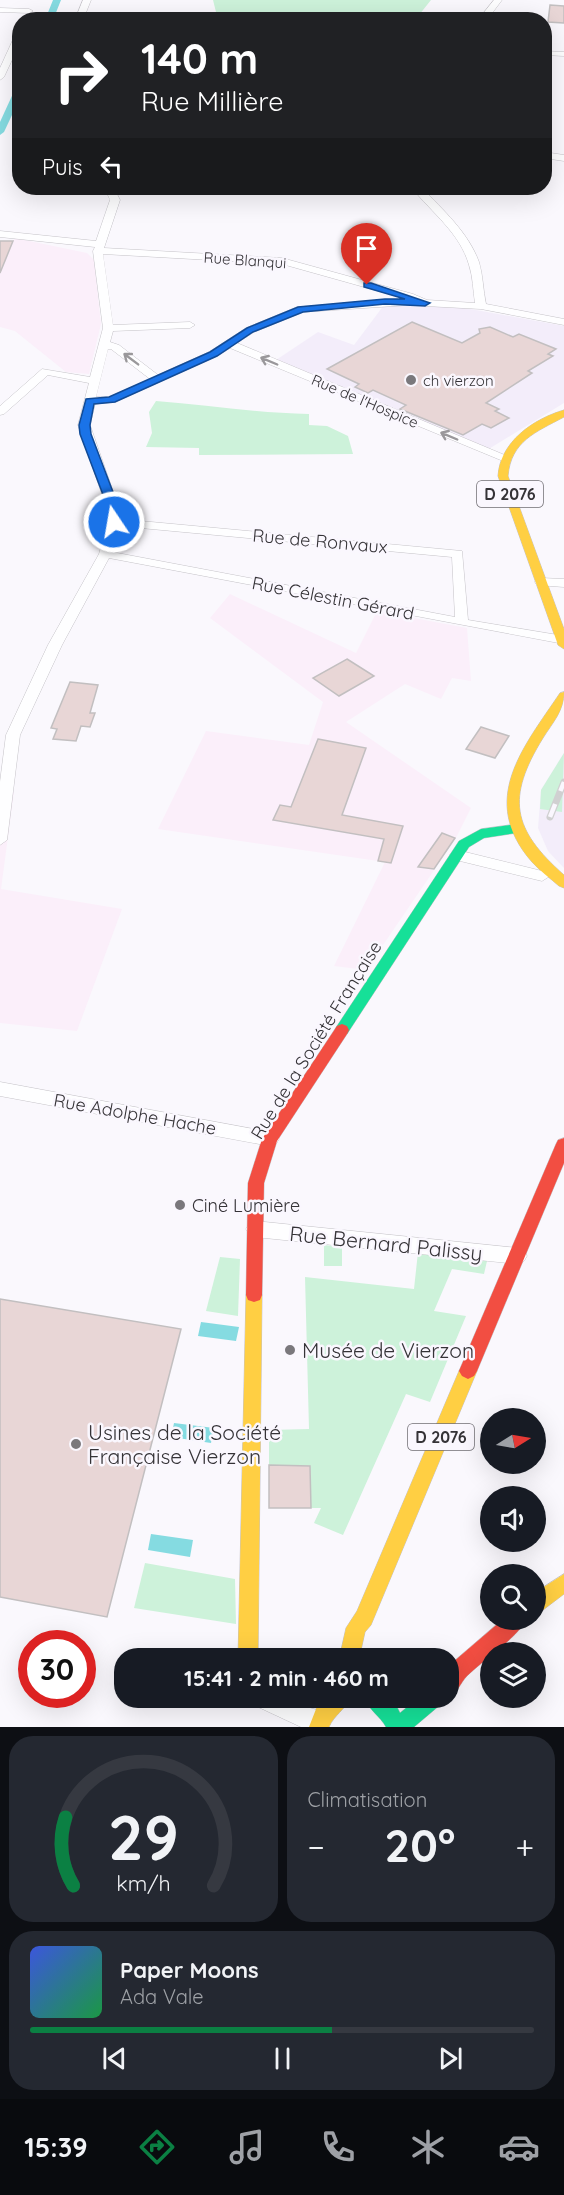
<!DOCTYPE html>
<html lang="fr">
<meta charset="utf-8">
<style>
:root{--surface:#171b24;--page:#242831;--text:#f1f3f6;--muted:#9ea1a6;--line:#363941;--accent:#0b8043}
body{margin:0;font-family:Quicksand,sans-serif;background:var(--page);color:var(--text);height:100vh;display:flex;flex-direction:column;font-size:22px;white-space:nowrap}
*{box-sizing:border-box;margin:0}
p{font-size:20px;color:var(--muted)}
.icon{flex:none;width:33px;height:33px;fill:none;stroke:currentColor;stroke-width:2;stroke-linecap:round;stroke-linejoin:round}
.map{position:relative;height:1727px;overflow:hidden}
.panel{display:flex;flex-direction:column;gap:9px;padding:9px;background:#0d0f14;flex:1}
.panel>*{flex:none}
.hud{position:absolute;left:12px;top:12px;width:540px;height:183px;border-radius:24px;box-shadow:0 6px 24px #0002;background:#202124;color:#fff;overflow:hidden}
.needle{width:39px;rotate:79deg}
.controls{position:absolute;left:480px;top:1408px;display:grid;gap:12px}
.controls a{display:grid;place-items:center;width:66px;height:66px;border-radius:50%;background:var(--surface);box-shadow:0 6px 24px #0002;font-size:30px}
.speed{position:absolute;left:18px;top:1630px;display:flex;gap:12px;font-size:30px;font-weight:700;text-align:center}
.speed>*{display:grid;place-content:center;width:78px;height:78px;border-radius:50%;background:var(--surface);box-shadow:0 6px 24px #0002;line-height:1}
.speed .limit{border:9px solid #d22;background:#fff;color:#111}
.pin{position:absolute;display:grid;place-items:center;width:51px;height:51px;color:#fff;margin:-62px -26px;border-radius:50% 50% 50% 0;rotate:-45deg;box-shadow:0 0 6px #0007}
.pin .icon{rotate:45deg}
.me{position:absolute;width:66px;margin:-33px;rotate:348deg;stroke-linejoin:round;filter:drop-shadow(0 0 4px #0008)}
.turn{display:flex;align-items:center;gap:21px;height:126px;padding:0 30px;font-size:27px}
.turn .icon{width:78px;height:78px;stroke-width:2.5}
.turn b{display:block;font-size:42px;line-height:51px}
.then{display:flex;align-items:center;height:57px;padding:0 30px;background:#0003;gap:12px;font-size:22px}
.big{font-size:45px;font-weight:700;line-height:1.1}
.panel .tile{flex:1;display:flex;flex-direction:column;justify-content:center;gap:9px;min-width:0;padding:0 21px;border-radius:24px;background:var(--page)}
.panel .dial{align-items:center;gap:0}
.dial svg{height:156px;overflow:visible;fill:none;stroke:var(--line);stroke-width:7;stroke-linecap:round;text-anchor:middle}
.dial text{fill:var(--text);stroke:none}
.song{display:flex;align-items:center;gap:18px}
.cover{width:72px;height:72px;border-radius:9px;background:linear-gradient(135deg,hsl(230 70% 55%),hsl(140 70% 35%))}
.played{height:6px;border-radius:3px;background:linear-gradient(90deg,var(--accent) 60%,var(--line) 60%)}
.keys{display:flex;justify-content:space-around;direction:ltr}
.heat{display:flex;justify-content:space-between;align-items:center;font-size:33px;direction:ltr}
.panel .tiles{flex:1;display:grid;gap:9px;grid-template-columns:1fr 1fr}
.tile:last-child{grid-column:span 2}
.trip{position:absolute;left:114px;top:1648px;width:345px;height:60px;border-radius:24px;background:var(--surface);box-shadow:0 6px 24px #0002;font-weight:700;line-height:60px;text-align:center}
.dock{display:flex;height:96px;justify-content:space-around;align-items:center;background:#090b0e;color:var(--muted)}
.dock .icon{width:42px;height:42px}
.dock .current{color:var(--accent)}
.dock b{font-size:27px;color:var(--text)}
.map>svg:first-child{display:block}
.industrial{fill:#fbeffa}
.built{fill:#f3edfa}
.green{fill:#cdf2da}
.water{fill:#85dbe1}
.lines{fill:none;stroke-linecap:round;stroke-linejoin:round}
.canal{fill:#85dbe1;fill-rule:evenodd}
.building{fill:#e8d6d6;stroke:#c2bfc0;stroke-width:1.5}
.street-casing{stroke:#c5c3c8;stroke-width:1}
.fast-casing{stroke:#c5c3c8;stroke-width:1}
.slow-casing{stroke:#c5c3c8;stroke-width:1}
.jam-casing{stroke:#c5c3c8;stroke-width:1}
.street{fill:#fefeff;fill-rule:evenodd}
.fast{fill:#16e098;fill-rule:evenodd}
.slow{fill:#ffcf43;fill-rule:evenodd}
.jam{fill:#f24e42;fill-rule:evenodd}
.rail-casing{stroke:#d0d0d1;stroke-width:7}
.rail{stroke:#faf7fe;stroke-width:4.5;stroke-dasharray:14;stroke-linecap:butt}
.oneway{stroke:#9a989b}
.route{fill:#1a73e8;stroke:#114b97;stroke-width:1.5}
.poi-dot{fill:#7a787c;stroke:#faf7fe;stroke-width:2}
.labels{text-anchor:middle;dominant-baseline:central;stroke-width:5;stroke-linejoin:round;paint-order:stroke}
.far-street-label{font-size:15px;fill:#353337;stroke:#faf7fe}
.far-poi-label{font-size:15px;fill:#353337;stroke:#faf7fe;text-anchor:start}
.shield{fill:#faf7fe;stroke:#706e73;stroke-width:1.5}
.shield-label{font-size:16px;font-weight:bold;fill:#353337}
.street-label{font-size:18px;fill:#353337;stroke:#faf7fe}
.poi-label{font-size:18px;fill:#353337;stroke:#faf7fe;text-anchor:start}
.near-street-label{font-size:21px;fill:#353337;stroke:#faf7fe}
.near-poi-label{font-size:21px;fill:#353337;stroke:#faf7fe;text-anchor:start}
</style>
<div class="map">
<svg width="564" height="1727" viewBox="0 0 564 1727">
<rect width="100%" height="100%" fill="#faf8fd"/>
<g class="industrial">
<path d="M 15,238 L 87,253 L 94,260 L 101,324 L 89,374 L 66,372 L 15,331 L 0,327 L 0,241 L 13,241 Z"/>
<path d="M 230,594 L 356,653 L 377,611 L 467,628 L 471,681 L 452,678 L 441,699 L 405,684 L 346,722 L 471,808 L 456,838 L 366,970 L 334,966 L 385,862 L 158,829 L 206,731 L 309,745 L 323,702 L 210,618 Z"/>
<path d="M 0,791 L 14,792 L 1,889 L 122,909 L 77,1031 L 0,1023 Z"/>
</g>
<g class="built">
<path d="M 384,305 L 465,308 L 564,326 L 564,403 L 487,450 L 276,360 L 318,332 L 354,345 Z"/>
<path d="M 564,753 L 564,868 L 548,851 L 538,828 L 541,790 Z"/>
</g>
<g class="green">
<path d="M 213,0 L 431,0 L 419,15 L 456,19 L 343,19 L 216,12 Z"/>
<path d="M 156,401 C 207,405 257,413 309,414 L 309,425 L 327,426 L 348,436 L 353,454 L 199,455 L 199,448 L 146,447 L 152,433 L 149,412 Z"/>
<path d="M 564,753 L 562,812 L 540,809 L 541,790 Z"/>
<path d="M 324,1245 L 342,1247 L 342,1266 L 324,1266 Z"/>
<path d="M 418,1252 L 487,1261 L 484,1274 L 452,1269 L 434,1311 L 466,1316 L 430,1402 L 406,1394 L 343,1535 L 314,1523 L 321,1508 L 311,1508 L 310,1466 L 269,1465 L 269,1430 L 309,1429 L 305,1277 L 414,1289 Z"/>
<path d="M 220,1257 L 240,1259 L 238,1316 L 206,1311 Z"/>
<path d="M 145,1563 L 235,1579 L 236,1624 L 134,1608 Z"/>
</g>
<g class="water">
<path d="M 201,1322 L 239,1327 L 236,1341 L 198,1336 Z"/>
<path d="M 174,1423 L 214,1428 L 211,1443 L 171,1437 Z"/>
<path d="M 151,1534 L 193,1540 L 190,1557 L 148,1550 Z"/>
</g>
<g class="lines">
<g class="canal">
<path d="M 53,0 L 61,0 L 53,20 L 45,20 Z"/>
<path d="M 20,85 L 20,98 L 4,132 L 0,135 L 0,122 L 16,87 Z"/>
</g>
</g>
<g class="building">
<path d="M 550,5 L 564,6 L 564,23 L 548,22 Z"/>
<path d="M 0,241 L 13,241 L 0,273 Z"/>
<path d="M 412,322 L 462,343 L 480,333 L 479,329 L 490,327 L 513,337 L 519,334 L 556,349 L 548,354 L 553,356 L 528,371 L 532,373 L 486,403 L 499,409 L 495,411 L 509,418 L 491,428 L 482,424 L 463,435 L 400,409 L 406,405 L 373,390 L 368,393 L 355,387 L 359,384 L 327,369 Z"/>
<path d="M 347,659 L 374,676 L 339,696 L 313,678 Z"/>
<path d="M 70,682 L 98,685 L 90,713 L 95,713 L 90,727 L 81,726 L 76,741 L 53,739 L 57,729 L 51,728 Z"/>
<path d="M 481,727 L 509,736 L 495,758 L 466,749 Z"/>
<path d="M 318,739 L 366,748 L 342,815 L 403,826 L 391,863 L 378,861 L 384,839 L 273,820 L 280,805 L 291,807 Z"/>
<path d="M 442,833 L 455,838 L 434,869 L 418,867 Z"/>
<path d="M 0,1299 L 181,1329 L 107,1617 L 0,1597 Z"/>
<path d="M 269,1465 L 310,1466 L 311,1508 L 269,1508 Z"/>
</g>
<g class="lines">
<g class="street-casing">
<g id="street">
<path d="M 83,0 L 91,0 L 83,20 L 75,20 Z"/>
<path d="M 494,0 L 502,0 L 487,20 L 478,20 Z"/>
<path d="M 0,8 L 29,9 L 33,11 L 29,13 L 0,12 Z"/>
<path d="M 20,31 L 20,43 L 4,77 L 0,80 L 0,68 L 16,33 Z"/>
<path d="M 544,51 L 564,52 L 564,56 L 544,55 Z"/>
<path d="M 544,152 L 564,155 L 564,161 L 544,158 Z"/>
<path d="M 105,188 L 114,188 L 120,200 L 104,248 L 282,258 L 413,294 L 427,300 L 475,303 C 473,290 473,277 469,265 C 460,233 432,213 412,188 L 422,188 C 443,210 468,232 479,262 C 483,275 483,290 486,304 L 564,319 L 564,325 L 481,309 L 425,306 L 415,302 L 410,305 L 303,312 L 254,332 L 237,343 L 507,456 L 509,458 L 503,461 L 230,348 L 217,356 L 115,402 L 95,404 L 90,425 L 116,500 L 119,519 L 462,551 L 468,620 L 564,636 L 564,644 L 109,558 L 62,645 L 20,735 L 7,840 L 0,845 L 0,782 L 6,735 L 48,645 L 99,554 L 108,522 L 104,500 L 78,425 L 89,383 L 48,375 L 4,414 L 0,415 L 0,406 L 42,369 L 90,377 L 103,328 L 93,251 L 95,247 L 0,237 L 0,231 L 96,241 L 110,200 ZM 103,254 L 282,264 L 407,299 L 297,307 L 246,328 L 209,352 L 158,375 L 119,345 L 110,342 L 113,331 L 190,328 L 195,325 L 190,322 L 113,325 ZM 108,349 L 111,349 L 150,379 L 109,397 L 96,397 ZM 119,526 L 452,557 L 455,617 L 112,552 Z"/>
<path d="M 541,578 L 564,579 L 564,587 L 537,585 L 535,582 Z"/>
<path d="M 457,850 L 542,871 L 550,876 L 542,881 L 452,859 L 450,855 Z"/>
<path d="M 0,1082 L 270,1132 L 276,1134 L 279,1139 L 276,1144 L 270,1146 L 0,1096 Z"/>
<path d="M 255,1221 L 518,1248 L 524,1251 L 527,1256 L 524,1261 L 518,1264 L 255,1237 L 249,1234 L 246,1229 L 249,1224 Z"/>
<path d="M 253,1698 L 288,1698 L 310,1708 L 328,1713 L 331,1721 L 329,1727 L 301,1727 L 256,1706 Z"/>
</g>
</g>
<g class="fast-casing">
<g id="fast">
<path d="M 518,824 L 523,826 L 525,829 L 523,832 L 484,838 L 469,847 L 347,1034 L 337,1034 L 335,1030 L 337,1026 L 459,841 L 481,829 Z"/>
<path d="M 364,1698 L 389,1698 L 395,1703 L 400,1713 L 418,1698 L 443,1698 L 440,1705 L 414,1727 L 386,1727 C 380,1716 369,1710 364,1698 Z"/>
</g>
</g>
<g class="slow-casing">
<g id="slow">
<path d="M 564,410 L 564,417 C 536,432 511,441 508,476 L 564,629 L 564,649 L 558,645 L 498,476 C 500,442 533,419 564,410 Z"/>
<path d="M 564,692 C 564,711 553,722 543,738 C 506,798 512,829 564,875 L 564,888 L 559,886 C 550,878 540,871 532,862 C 478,800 523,748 560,693 Z"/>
<path d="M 254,1288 L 260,1290 L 262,1295 L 258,1659 L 238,1659 L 246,1295 L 248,1290 Z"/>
<path d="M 468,1363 L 474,1366 L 477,1371 L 371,1625 L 365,1632 L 359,1659 L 339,1659 L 346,1628 L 357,1611 L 459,1371 L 462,1366 Z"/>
<path d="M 564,1574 L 564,1594 L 543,1610 L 536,1612 L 536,1592 Z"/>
<path d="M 325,1698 L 350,1698 C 345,1710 334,1715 329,1727 L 309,1727 L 318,1704 Z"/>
</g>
</g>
<g class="jam-casing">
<g id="jam">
<path d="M 342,1024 L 347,1026 L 349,1030 L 347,1034 L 277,1141 L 264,1183 L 262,1295 L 260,1300 L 254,1302 L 248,1300 L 246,1295 L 248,1183 L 262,1139 L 337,1026 Z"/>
<path d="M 564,1138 L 564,1163 L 477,1371 L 474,1376 L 468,1379 L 462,1376 L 459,1371 L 556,1144 L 558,1140 Z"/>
<path d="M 502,1620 L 526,1620 C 518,1637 482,1661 467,1676 C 460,1683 458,1693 448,1697 L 448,1669 L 452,1663 Z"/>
</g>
</g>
<use href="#street" class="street"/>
<use href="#fast" class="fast"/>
<use href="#slow" class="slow"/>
<use href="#jam" class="jam"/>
<g class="rail-casing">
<path id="rail" d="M 550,817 L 564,782"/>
</g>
<use href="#rail" class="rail"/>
</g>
<defs><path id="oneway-shaft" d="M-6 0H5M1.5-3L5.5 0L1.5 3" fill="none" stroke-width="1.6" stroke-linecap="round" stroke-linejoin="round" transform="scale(1.5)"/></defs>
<g class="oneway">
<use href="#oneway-shaft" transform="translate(131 359) rotate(-143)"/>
<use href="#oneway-shaft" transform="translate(269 361) rotate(-157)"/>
<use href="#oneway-shaft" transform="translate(449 436) rotate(-157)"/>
</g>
<path class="route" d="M 364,283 L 371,283 L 430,303 L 425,306 L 385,304 L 303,312 L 253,332 L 217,356 L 115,402 L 94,404 L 90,425 L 91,434 L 116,500 L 120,522 L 114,525 L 110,524 L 105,500 L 80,434 L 79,425 L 86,399 L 109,397 L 210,352 L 247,328 L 298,307 L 385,299 L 405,299 L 364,287 Z"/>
<g class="poi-dot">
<circle cx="411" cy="380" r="6"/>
<circle cx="180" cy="1205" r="6"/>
<circle cx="290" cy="1350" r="6"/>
<circle cx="76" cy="1444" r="6"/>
</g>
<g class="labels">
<g class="far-street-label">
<text transform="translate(245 260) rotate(4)">Rue Blanqui</text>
<text transform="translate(365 401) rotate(23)">Rue de l'Hospice</text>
</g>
<g class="far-poi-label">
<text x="423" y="380">ch vierzon</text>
</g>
<g class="shield">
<rect x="477" y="481" width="66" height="26" rx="4.5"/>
<rect x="408" y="1424" width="66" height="26" rx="4.5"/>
</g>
<g class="shield-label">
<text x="510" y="494">D 2076</text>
<text x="441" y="1437">D 2076</text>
</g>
<g class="street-label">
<text transform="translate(320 541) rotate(5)">Rue de Ronvaux</text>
<text transform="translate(333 598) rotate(11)">Rue Célestin Gérard</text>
<text transform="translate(316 1040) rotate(-58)">Rue de la Société Française</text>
<text transform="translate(135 1114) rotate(10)">Rue Adolphe Hache</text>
</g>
<g class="poi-label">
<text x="192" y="1205">Ciné Lumière</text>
</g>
<g class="near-street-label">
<text transform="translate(386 1243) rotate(6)">Rue Bernard Palissy</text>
</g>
<g class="near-poi-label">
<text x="302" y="1350">Musée de Vierzon</text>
<text x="88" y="1432">Usines de la Société<tspan x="88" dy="24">Française Vierzon</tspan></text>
</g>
</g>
</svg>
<div class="controls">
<a><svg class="needle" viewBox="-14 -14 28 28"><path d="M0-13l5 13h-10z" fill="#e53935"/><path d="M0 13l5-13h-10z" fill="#9ea1a6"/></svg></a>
<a><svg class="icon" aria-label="sound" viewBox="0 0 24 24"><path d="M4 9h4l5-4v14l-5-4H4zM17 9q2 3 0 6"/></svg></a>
<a><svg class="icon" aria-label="search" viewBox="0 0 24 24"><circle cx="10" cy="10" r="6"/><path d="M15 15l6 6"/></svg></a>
<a><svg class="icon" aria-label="layers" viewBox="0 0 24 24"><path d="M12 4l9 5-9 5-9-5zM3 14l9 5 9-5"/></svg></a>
</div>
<div class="speed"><div class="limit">30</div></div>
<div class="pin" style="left:367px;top:285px;background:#d93025"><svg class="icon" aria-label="arrive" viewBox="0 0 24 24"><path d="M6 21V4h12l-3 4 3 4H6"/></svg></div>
<svg class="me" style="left:114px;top:522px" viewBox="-20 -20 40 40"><circle r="17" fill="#1a73e8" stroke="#fff" stroke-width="3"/><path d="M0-11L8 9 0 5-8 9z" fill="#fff"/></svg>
<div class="trip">15:41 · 2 min · 460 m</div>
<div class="hud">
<div class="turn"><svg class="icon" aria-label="right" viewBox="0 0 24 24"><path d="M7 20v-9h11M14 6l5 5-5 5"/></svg><div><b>140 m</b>Rue Millière</div></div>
<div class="then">Puis<svg class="icon" aria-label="left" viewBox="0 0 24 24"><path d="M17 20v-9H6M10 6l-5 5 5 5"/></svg></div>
</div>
</div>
<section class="panel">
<div class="tiles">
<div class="tile dial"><svg viewBox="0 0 100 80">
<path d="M14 69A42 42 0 1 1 86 69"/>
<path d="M14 69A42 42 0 0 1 10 34" stroke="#0b8043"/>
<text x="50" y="56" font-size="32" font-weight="700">29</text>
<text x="50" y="72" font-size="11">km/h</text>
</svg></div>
<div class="tile"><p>Climatisation</p>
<div class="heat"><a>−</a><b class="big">20°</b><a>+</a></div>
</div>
<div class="tile">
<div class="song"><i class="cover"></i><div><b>Paper Moons</b><p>Ada Vale</p></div></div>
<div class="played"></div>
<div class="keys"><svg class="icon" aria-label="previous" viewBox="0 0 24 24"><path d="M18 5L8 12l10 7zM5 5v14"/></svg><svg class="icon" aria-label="pause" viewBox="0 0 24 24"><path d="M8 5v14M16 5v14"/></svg><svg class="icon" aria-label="next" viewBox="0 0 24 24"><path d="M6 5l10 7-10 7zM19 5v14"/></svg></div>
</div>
</div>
</section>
<nav class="dock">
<b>15:39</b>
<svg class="icon current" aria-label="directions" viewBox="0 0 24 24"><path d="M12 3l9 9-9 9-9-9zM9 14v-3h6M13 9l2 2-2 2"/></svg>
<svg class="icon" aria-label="music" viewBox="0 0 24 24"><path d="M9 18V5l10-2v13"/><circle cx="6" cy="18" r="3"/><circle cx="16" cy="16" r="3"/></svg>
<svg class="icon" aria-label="phone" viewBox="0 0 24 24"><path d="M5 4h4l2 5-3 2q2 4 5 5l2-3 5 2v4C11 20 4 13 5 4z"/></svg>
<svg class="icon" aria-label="climate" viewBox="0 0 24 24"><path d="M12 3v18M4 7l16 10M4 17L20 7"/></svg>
<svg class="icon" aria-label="car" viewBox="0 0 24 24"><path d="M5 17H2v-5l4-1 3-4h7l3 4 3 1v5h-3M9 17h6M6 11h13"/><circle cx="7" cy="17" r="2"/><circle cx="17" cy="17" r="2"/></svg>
</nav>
